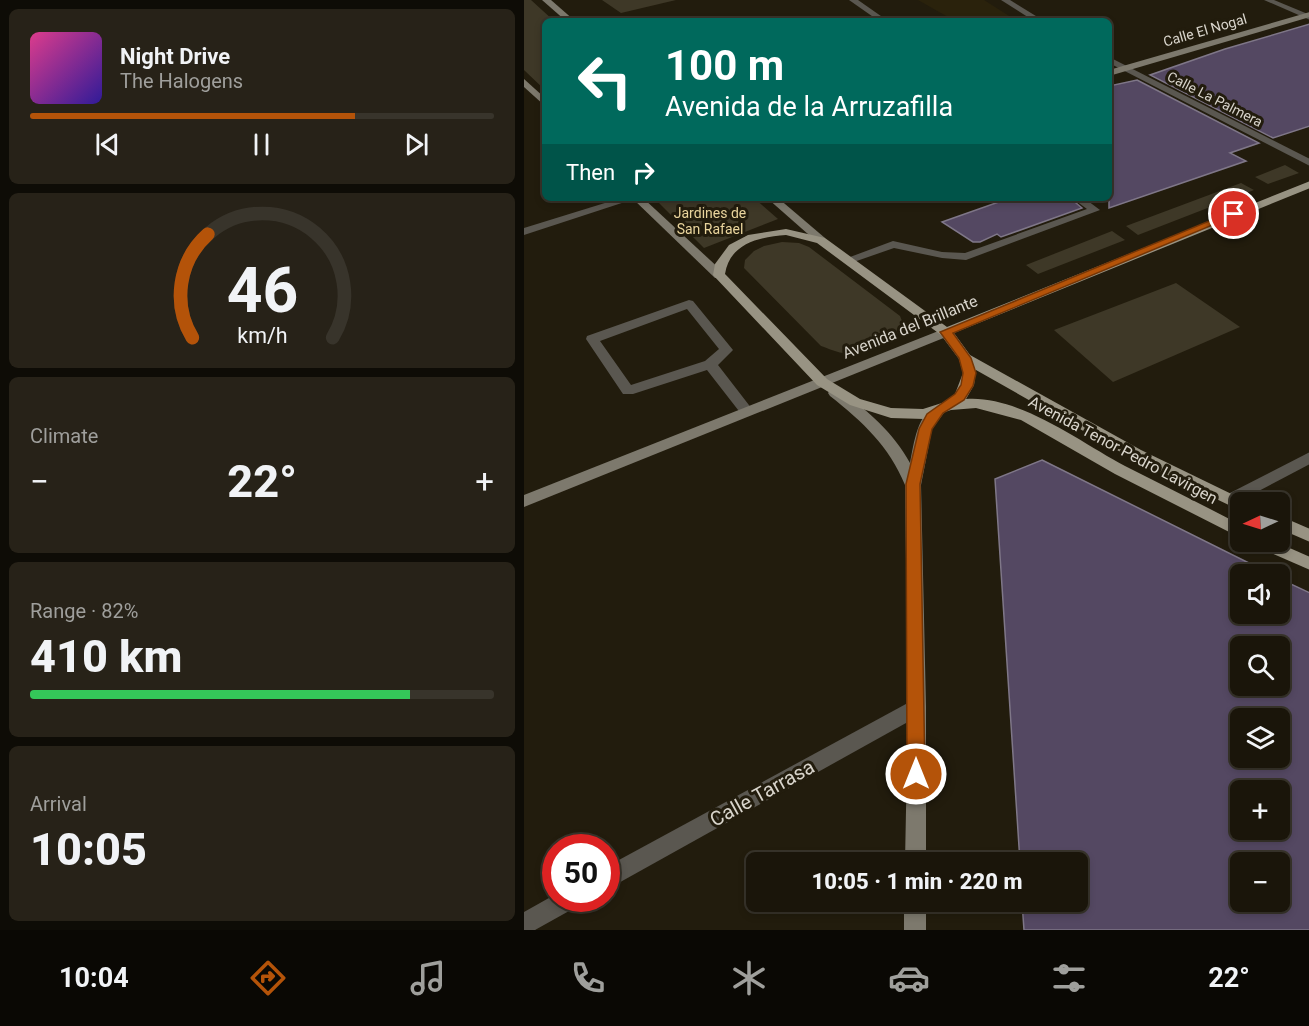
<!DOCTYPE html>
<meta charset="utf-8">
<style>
:root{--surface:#1a150a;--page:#272218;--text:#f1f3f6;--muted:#9f9f9c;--line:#38342b;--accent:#b45309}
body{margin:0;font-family:Roboto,sans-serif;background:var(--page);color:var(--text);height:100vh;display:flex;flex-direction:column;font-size:22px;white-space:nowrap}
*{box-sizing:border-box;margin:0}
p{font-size:20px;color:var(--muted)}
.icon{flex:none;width:33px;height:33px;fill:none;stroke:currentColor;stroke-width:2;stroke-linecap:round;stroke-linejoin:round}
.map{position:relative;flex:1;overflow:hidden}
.sheet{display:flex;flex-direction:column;gap:9px;padding:9px;background:#0e0c06;width:524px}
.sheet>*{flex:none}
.banner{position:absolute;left:18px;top:18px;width:570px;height:183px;border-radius:9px;box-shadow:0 3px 9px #0003,0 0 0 2px var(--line);background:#00695c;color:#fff;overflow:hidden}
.needle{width:39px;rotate:266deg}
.fabs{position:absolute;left:706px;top:492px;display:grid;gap:12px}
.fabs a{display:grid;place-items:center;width:60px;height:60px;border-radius:9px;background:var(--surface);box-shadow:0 3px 9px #0003,0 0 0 2px var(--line);font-size:30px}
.speed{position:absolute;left:18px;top:834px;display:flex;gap:12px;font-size:30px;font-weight:700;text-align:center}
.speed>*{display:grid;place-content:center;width:78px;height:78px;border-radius:50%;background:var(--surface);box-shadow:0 3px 9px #0003,0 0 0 2px var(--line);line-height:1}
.speed .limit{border:9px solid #d22;background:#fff;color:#111}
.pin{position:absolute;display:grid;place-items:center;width:51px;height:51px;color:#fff;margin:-26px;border:3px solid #fff;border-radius:50%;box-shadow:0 2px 6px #0007}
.me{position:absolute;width:66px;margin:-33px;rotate:0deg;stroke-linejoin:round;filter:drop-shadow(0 0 4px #0008)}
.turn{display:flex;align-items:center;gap:21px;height:126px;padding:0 24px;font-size:27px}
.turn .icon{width:78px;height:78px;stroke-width:2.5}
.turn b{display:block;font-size:42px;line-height:51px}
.then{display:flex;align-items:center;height:57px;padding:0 24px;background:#0003;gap:12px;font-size:22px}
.big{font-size:45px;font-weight:800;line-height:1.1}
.sheet .card{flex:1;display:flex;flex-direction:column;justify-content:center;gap:9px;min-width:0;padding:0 21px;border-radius:9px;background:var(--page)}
.sheet .dial{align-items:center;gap:0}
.dial svg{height:156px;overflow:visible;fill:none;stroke:var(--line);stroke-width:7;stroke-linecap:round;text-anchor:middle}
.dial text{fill:var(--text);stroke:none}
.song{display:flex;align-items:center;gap:18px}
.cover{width:72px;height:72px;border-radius:9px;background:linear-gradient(135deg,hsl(330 70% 55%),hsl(250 70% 35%))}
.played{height:6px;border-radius:3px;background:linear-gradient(90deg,var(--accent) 70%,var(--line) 70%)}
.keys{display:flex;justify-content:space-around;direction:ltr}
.heat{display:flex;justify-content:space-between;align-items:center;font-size:33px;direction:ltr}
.charge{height:9px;border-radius:4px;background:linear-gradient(90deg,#34c759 82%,var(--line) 0)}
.trip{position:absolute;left:222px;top:852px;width:342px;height:60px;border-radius:9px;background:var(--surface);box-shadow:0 3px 9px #0003,0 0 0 2px var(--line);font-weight:800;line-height:60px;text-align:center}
.tab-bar{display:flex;height:96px;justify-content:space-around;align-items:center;background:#0a0804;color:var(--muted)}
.tab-bar .icon{width:42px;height:42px}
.tab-bar .selected{color:var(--accent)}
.tab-bar b{font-size:27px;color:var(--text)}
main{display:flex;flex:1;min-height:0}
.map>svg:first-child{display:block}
.built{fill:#2a220c}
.green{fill:#3e3827}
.building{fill:#544862;stroke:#7f7788;stroke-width:1.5;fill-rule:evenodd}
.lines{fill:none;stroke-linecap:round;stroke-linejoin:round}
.lane{fill:#5a5750;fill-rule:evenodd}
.street{fill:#5a5750;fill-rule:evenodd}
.secondary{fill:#7d796d;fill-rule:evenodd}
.primary{fill:#989383;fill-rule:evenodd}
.route{fill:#b45309;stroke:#753606;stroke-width:1.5}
.labels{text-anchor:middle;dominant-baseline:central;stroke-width:6;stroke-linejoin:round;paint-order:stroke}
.far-street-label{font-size:14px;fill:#d8d4cb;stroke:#221c0d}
.far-park-label{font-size:14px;fill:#ead59d;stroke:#221c0d}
.street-label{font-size:16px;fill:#d8d4cb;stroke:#221c0d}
.near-street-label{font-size:20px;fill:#d8d4cb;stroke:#221c0d}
</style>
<main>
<section class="sheet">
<div class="card">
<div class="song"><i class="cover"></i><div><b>Night Drive</b><p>The Halogens</p></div></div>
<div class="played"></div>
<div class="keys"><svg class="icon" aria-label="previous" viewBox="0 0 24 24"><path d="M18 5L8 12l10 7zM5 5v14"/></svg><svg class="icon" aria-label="pause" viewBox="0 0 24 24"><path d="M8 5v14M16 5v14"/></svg><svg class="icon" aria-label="next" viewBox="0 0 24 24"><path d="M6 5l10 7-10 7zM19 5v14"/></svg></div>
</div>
<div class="card dial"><svg viewBox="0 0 100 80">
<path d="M14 69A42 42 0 1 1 86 69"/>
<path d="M14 69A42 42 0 0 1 22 16" stroke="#b45309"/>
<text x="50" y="56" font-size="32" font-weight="700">46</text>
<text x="50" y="72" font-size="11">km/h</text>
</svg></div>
<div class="card"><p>Climate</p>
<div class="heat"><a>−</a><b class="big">22°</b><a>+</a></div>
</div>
<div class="card"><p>Range · 82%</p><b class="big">410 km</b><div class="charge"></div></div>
<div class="card"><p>Arrival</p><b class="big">10:05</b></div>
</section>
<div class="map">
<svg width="786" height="930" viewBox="0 0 786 930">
<rect width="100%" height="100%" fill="#221c0d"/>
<path class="built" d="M 394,0 L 460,0 L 493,21 L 431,21 Z"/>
<g class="green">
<path d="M 0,0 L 7,0 L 30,21 L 21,21 L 21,90 L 0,70 Z"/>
<path d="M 78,0 L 152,0 L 97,13 Z"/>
<path d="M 761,165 L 775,173 L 744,184 L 731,177 Z"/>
<path d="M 717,183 L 730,190 L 614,235 L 602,226 Z"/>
<path d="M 130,198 L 230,198 L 254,219 L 180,248 Z"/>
<path d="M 588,231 L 601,240 L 514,274 L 502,265 Z"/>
<path d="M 258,242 L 275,243 L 285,247 L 376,316 L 380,326 C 374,339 339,352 325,353 C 315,354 306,349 297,346 L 220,268 L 221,260 L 230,251 L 240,246 Z"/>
<path d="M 652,283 L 716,327 L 589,382 L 530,330 Z"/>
</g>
<g class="building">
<path d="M 786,24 L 786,126 L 749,138 L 626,75 L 701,49 Z"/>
<path d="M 613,80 L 735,143 L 706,153 L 722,161 L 585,208 L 585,86 Z"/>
<path d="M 486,198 L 546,198 L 558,208 L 477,237 L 473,234 L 456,242 L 449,242 L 418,222 Z"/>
<path d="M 518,460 L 747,574 L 717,574 L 717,614 L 756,614 L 756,579 L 786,593 L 786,930 L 500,930 L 498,902 L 554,902 L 554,862 L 496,862 L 471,479 ZM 717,646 L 756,646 L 756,686 L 717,686 ZM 717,718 L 756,718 L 756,758 L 717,758 ZM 717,790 L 756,790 L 756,830 L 717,830 ZM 717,862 L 756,862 L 756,902 L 717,902 Z"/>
</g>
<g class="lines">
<g class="lane">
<path d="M 548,198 L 560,198 L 576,210 L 442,260 L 418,258 L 370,248 L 324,264 L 318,260 L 369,241 L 418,252 L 441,253 L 563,209 Z"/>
<path d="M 165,300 L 169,301 L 209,350 L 194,365 L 228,409 L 230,412 L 228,415 L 218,415 L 183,370 L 109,394 L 99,394 L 62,339 L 63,336 ZM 163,309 L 195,349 L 181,361 L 107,385 L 76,341 Z"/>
</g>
<g class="street">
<path d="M 325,0 L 334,0 L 364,21 L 355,21 Z"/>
<path d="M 477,0 L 486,0 L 520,21 L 510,21 Z"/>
<path d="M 740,0 L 750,0 L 786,15 L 786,20 Z"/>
<path d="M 585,57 L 786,159 L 786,166 L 585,63 Z"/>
<path d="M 97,198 L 113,198 L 0,235 L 0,228 Z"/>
<path d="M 786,452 L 786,464 L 712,503 L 702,503 L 699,499 L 702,495 Z"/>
<path d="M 393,698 L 400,701 L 402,707 L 400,713 L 82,890 L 82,867 Z"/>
<path d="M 32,894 L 32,898 L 57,898 L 54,906 L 11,930 L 0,930 L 0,912 Z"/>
</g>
<g class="secondary">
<path d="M 18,0 L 27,0 L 51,21 L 42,21 Z"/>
<path d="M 786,12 L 786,17 L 585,76 L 585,70 Z"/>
<path d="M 0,79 L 21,98 L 21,106 L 0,87 Z"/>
<path d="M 108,198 L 119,198 L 199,272 L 199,278 L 191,278 Z"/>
<path d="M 243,198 L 254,198 L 301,238 L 301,242 L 293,242 Z"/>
<path d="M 422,328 L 428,332 L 427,335 L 0,507 L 0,495 Z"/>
<path d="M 311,388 L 316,390 C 344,411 369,432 386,463 C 390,444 393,411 415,405 L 422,410 L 408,429 L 397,485 L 402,707 L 402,862 L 381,862 L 384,707 L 381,485 C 365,446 339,422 306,396 L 304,393 L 306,390 Z"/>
<rect x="380" y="902" width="22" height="28"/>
</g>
<g class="primary">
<path d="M 786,181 L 786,188 L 430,333 L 446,355 L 617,450 L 724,502 L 717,502 L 717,510 L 711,508 L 607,458 L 452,370 L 450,385 L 442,399 C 495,395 556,442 601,466 C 640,486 679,505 717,525 L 717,538 L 591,474 L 497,420 L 452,408 L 427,410 L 400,419 L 367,418 L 326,405 L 293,385 L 189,275 L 191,264 L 205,245 L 224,235 L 262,229 L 301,238 L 423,327 ZM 262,235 L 293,243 L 417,335 L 435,359 L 439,373 L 431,394 L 421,402 L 399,409 L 367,408 L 336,399 L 303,379 L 201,274 C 206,243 235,237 262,235 Z"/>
<path d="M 756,516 L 786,529 L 786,542 L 756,529 Z"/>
<path d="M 729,542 L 752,542 L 786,557 L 786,570 L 731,546 Z"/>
</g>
</g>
<path class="route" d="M 707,212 L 715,214 L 429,333 L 447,358 L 452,373 L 449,386 L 440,400 L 419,413 L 408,429 L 396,484 L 401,774 L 399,780 L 392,782 L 386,780 L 383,774 L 382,484 L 395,429 L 403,414 L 431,394 L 437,385 L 439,373 L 435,358 L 416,332 Z"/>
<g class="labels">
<g class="far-street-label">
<text transform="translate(681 30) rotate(-16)">Calle El Nogal</text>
<text transform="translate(691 99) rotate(27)">Calle La Palmera</text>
</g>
<g class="far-park-label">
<text x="186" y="213">Jardines de<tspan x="186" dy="16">San Rafael</tspan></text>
</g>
<g class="street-label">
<text transform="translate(386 327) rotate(-22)">Avenida del Brillante</text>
<text transform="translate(599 450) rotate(28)">Avenida Tenor Pedro Lavirgen</text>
</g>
<g class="near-street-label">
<text transform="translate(238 793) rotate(-29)">Calle Tarrasa</text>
</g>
</g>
</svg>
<div class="fabs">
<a><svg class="needle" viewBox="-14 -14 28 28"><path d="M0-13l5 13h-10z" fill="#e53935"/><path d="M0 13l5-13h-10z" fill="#9f9f9c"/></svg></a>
<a><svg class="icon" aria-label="sound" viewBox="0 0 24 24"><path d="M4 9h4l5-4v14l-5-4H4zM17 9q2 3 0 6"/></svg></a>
<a><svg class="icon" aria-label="search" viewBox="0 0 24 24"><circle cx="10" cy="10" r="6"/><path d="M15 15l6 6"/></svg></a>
<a><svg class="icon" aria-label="layers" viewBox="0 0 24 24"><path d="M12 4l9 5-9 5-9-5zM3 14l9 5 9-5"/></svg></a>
<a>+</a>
<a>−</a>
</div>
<div class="speed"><div class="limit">50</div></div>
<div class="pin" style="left:710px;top:214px;background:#d93025"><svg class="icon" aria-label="arrive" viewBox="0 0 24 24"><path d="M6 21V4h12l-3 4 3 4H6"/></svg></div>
<svg class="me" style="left:392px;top:774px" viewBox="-20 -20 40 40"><circle r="17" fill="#b45309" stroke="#fff" stroke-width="3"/><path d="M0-11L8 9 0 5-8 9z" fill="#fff"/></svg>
<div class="trip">10:05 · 1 min · 220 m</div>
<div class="banner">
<div class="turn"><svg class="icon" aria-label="left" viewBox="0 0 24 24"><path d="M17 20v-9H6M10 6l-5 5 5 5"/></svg><div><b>100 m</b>Avenida de la Arruzafilla</div></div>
<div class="then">Then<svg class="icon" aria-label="right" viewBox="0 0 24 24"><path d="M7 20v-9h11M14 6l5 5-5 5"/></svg></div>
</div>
</div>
</main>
<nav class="tab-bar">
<b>10:04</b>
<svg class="icon selected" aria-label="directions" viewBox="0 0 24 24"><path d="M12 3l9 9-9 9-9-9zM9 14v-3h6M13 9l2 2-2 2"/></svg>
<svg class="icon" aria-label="music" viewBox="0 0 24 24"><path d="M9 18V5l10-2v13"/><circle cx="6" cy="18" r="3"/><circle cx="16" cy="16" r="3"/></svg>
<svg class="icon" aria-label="phone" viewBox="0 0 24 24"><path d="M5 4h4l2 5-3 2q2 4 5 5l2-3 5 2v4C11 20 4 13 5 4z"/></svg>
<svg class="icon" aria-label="climate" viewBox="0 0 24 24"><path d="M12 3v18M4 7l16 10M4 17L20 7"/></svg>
<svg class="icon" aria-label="car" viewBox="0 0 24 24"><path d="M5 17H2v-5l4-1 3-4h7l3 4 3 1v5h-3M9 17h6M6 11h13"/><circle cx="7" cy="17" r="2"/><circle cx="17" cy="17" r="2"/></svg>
<svg class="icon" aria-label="filters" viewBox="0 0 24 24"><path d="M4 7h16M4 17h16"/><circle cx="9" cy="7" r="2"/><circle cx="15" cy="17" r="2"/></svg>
<b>22°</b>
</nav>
